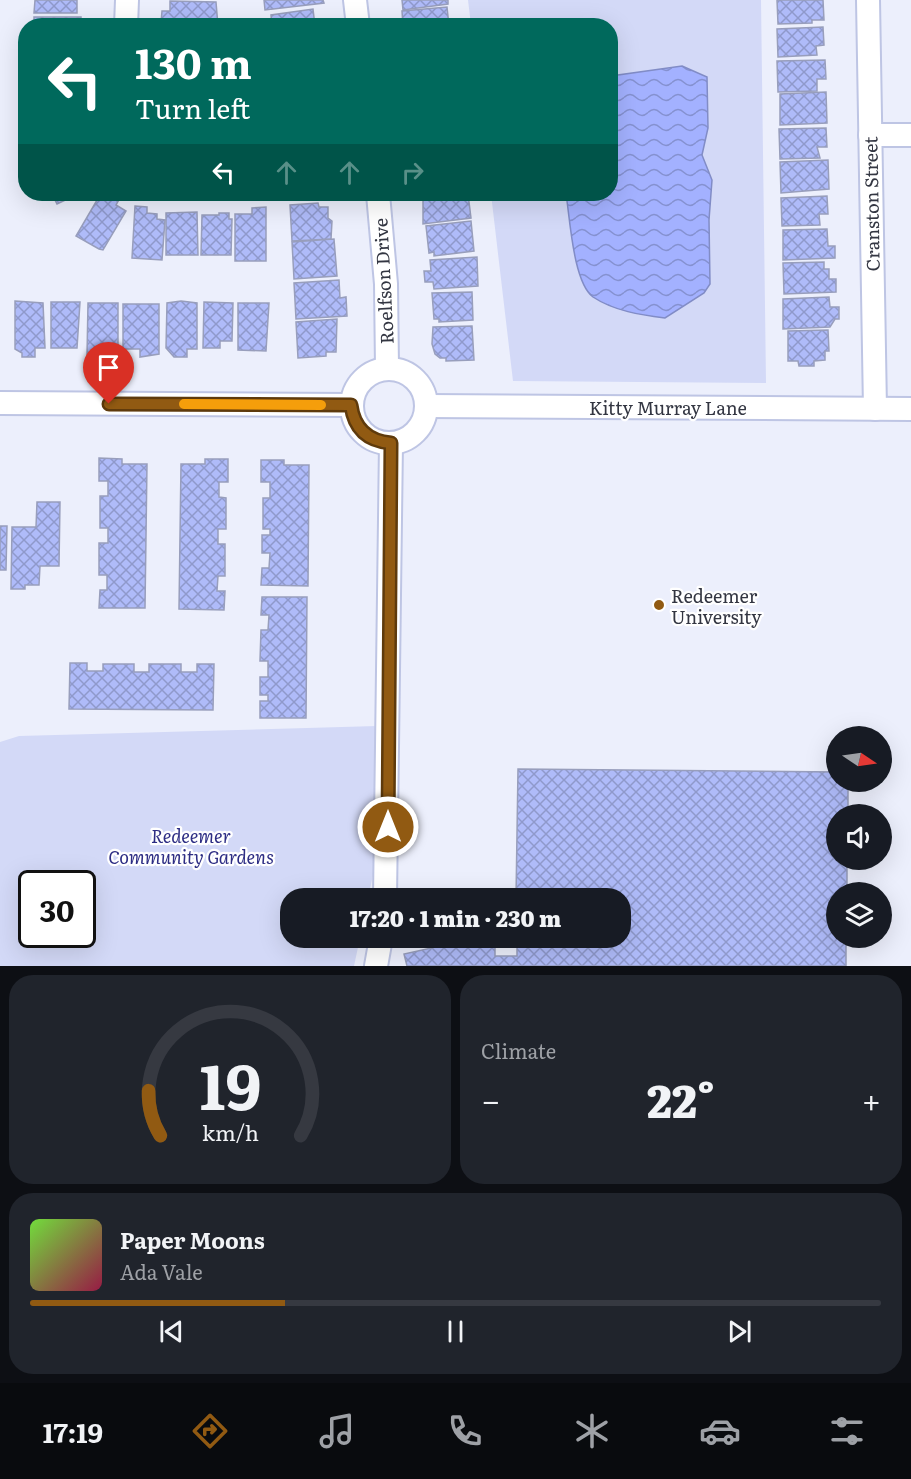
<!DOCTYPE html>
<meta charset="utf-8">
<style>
:root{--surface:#171b24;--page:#20242c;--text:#f1f3f6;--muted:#9ea1a6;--line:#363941;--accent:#915a12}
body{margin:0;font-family:Literata,serif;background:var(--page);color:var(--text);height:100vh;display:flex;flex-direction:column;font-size:22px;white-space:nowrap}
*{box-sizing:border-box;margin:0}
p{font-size:20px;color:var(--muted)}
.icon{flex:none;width:33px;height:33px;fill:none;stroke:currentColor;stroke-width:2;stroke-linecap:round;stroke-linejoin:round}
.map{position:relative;height:966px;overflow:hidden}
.panel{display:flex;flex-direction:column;gap:9px;padding:9px;background:#0d0f14;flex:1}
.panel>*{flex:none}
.banner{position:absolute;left:18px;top:18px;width:600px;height:183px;border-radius:24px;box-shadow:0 6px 24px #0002;background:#00695c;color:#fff;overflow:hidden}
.needle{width:39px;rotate:103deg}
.buttons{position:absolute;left:826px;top:726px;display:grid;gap:12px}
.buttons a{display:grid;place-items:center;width:66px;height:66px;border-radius:50%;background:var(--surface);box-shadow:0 6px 24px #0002;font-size:30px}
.speed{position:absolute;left:18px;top:870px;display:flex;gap:12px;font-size:30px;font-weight:700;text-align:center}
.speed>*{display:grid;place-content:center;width:78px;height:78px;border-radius:50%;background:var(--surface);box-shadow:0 6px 24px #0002;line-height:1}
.speed .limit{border:3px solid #111;border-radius:9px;background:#fff;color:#111}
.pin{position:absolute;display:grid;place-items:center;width:51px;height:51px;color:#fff;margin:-62px -26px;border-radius:50% 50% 50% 0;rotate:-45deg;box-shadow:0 0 6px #0007}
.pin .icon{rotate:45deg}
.me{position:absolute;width:66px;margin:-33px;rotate:0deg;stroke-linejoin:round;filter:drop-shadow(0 0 4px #0008)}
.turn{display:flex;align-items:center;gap:21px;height:126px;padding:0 18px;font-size:27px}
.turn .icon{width:78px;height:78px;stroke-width:2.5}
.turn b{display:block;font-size:42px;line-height:51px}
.lanes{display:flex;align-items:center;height:57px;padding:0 18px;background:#0003;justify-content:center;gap:30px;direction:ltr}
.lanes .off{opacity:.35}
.big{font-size:45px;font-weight:800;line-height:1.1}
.panel .tile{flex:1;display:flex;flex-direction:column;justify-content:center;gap:9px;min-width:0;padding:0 21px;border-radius:24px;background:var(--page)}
.panel .dial{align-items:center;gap:0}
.dial svg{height:156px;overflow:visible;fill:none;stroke:var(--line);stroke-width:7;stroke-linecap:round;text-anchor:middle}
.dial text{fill:var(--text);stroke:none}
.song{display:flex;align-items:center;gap:18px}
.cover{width:72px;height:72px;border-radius:9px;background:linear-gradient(135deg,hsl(100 70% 55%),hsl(340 70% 35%))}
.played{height:6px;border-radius:3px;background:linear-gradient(90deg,var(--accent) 30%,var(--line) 30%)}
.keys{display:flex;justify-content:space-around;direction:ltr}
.heat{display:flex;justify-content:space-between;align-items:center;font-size:33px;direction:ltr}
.panel .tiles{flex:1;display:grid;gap:9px;grid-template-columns:1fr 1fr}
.tile:last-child{grid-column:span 2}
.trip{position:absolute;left:280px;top:888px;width:351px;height:60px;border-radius:24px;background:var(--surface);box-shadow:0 6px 24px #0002;font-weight:800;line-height:60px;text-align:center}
.tab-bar{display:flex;height:96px;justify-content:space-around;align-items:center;background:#090b0e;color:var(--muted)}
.tab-bar .icon{width:42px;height:42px}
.tab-bar .current{color:var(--accent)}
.tab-bar b{font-size:27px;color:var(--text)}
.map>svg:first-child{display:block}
.green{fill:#d3d9f7;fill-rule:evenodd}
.water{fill:url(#water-waves);stroke:#818cc6;stroke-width:1.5}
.building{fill:url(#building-cross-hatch);stroke:#989ebc;stroke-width:1.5}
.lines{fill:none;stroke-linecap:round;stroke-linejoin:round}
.minor-casing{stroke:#bec5e4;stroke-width:26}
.minor{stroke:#fff;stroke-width:22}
.route-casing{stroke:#5e3a0c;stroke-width:15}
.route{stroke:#915a12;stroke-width:10}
.slow{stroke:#f59e0b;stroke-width:10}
.poi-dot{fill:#915a12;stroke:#fff;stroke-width:2}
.labels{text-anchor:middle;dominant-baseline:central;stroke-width:4.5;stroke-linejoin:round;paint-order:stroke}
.street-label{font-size:18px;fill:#333642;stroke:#fff}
.poi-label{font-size:18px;fill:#333642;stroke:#fff;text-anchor:start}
.park-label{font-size:18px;font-style:italic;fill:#2d2d84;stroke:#fff}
</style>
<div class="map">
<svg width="911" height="966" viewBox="0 0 911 966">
<defs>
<pattern id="water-waves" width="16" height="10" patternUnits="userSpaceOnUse" patternTransform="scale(1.5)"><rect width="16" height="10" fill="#a3b1ff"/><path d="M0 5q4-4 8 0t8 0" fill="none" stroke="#8591d0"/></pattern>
<pattern id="building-cross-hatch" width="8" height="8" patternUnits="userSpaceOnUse" patternTransform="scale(1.5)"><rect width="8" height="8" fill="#afbbf9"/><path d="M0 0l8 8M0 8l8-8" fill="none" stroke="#8f99cb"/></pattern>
</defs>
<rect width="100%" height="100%" fill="#eceffc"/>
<g class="green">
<path d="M 468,0 L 761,0 L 766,383 L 513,381 L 491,194 L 610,194 L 610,26 L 471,25 Z"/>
<path d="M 377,726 L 375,866 L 368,898 L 291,898 L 291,938 L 360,938 L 354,966 L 0,966 L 0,742 L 19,736 ZM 32,884 L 82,884 L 82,934 L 32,934 Z"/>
</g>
<path class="water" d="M 682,66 L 707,77 L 708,128 L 702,155 L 712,180 L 709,220 L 710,284 L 704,293 L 665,318 C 641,315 614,311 593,297 C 573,282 570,218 566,194 L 610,194 L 611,76 Z"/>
<g class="building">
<path d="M 35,0 L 77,0 L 77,13 L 34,13 Z"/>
<path d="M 264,0 L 323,0 L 324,3 L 265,10 Z"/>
<path d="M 402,0 L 448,0 L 448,4 L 403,10 Z"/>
<path d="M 777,0 L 823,0 L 824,20 L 812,20 L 812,23 L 778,24 Z"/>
<path d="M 170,1 L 216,2 L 218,26 L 161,23 L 162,11 L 170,11 Z"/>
<path d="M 447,7 L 449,26 L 403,26 L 402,11 Z"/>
<path d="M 313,9 L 315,26 L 272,26 L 271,15 Z"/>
<rect x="34" y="17" width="47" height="9"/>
<path d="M 823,27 L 824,45 L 816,46 L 817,55 L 778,57 L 777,29 Z"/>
<path d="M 825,60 L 826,79 L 817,79 L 817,91 L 778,92 L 777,61 Z"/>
<path d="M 826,92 L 827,123 L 780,125 L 780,94 Z"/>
<path d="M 826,128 L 827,147 L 817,147 L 820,158 L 780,159 L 779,129 Z"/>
<path d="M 828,160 L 829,189 L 781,193 L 780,162 Z"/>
<path d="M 52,194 L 78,194 L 57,204 Z"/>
<path d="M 106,194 L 113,194 L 120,198 L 116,205 L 126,211 L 103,250 L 99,249 L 76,236 L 100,195 Z"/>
<path d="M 423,194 L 468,194 L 471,218 L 423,224 Z"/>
<path d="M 827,196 L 828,214 L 819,214 L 820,225 L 782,226 L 781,198 Z"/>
<path d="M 318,203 L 319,207 L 328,207 L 328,218 L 332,221 L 331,239 L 292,241 L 290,205 Z"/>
<path d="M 135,206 L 147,207 L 147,213 L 157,214 L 157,219 L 165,220 L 162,260 L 132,258 Z"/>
<path d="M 266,207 L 266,261 L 235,261 L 235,214 L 252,214 L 252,208 Z"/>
<path d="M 197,212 L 198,255 L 166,255 L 166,213 Z"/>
<path d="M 219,213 L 229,213 L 229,219 L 232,219 L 231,255 L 201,255 L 202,215 L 219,215 Z"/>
<path d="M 471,221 L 474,251 L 434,256 L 434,252 L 429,253 L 426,226 Z"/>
<path d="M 827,229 L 828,246 L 835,246 L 835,258 L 783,260 L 783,230 Z"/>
<path d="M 334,239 L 337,276 L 294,279 L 292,242 Z"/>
<path d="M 477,257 L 478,286 L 434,289 L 433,282 L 425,282 L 424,271 L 431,271 L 430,260 Z"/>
<path d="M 824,262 L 824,269 L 829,269 L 829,279 L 836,279 L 836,292 L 784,294 L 783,263 Z"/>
<path d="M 339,280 L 340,298 L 346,297 L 347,316 L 296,319 L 294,283 Z"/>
<path d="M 472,292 L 473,320 L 439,322 L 439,319 L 434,319 L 432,293 Z"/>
<path d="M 829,297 L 830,307 L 839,307 L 839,319 L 835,319 L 830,327 L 783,329 L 783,299 Z"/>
<path d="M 15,301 L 43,303 L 45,348 L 35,348 L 35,357 L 22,357 L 22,353 L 15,349 Z"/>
<path d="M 181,301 L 197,303 L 197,349 L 187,349 L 187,357 L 174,357 L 166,348 L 167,303 Z"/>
<path d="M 51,302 L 80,302 L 77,348 L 51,348 Z"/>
<path d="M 204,302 L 233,303 L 232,341 L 220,341 L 220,348 L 203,348 Z"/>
<path d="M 88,303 L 118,303 L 118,349 L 101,348 L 99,355 L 87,355 Z"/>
<path d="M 238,303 L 269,303 L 266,351 L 238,350 Z"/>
<path d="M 123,304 L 159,304 L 159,354 L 140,357 L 140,349 L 123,349 Z"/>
<path d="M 337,319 L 336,352 L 326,352 L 326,356 L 298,358 L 296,322 Z"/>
<path d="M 472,326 L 474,360 L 446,361 L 446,358 L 440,358 L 435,354 L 432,344 L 433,327 Z"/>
<path d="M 828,330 L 829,351 L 825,351 L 825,360 L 814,361 L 814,366 L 799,366 L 798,361 L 788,361 L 788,331 Z"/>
<path d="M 99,458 L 122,459 L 122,464 L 147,464 L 145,608 L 99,608 L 100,590 L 107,590 L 107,575 L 99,575 L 99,543 L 108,543 L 108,528 L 100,528 L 100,496 L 108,496 L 108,481 L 99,481 Z"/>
<path d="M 205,459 L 228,459 L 228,482 L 219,482 L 219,497 L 226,498 L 226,529 L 218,529 L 218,544 L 225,544 L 225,576 L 218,576 L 217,591 L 225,591 L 224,610 L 179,609 L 181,464 L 205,464 Z"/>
<path d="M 261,460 L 284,460 L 284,465 L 309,465 L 308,586 L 261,585 L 262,568 L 269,568 L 270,553 L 262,553 L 262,535 L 270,535 L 270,529 L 263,529 L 263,498 L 270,498 L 270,482 L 261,482 Z"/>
<path d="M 37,502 L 60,502 L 59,566 L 40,566 L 39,585 L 25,585 L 25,589 L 11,589 L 12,527 L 36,527 Z"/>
<path d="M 0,526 L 7,526 L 6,570 L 0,570 Z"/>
<path d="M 262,597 L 307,597 L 306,718 L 260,718 L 260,701 L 268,701 L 268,695 L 260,695 L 260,677 L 268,677 L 268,661 L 260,661 L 261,630 L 268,630 L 269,615 L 261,615 Z"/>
<path d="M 70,663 L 87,663 L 87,671 L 103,671 L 103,664 L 134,664 L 134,672 L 149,672 L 149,664 L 181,664 L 181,672 L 197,672 L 197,664 L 214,664 L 213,710 L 69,709 Z"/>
<path d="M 518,769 L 837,772 L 837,782 L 848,782 L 848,814 L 837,814 L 837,860 L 847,860 L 847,892 L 837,892 L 837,938 L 846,938 L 846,966 L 407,966 L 404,954 L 463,941 L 462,938 L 495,938 L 495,956 L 517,956 L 517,938 L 621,938 L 621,898 L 516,898 Z"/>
</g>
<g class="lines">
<g class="minor-casing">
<g id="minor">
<path d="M 355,0 L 358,26"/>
<path d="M 868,0 L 875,409"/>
<path d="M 126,26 L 127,0"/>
<path d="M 870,135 L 911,135"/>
<path d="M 378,194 L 386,284 L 387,368"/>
<circle cx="389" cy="406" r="37"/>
<path d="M 0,403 L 352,405"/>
<path d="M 426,406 L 911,409"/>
<path d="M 385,898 L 391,443"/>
<path d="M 376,966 L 381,938"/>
</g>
</g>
<use href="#minor" class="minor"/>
</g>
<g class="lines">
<g class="route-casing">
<path id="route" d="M 109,404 L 351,405 C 354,428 367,441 391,443 L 388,827"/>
</g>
<use href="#route" class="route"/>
<path class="slow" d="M 184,404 L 321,405"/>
</g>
<circle class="poi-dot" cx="659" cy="605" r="6"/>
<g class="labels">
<g class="street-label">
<text transform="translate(871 204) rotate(-91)">Cranston Street</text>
<text transform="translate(383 281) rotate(-93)">Roelfson Drive</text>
<text x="668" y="407">Kitty Murray Lane</text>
</g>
<g class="poi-label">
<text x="671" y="595">Redeemer<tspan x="671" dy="21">University</tspan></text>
</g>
<g class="park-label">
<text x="191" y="835">Redeemer<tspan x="191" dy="21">Community Gardens</tspan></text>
</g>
</g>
</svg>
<div class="buttons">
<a><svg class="needle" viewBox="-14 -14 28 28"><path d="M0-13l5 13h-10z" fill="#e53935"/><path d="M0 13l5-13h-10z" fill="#9ea1a6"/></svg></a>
<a><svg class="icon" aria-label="sound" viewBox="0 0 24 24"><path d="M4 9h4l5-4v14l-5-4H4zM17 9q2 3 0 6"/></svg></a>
<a><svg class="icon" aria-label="layers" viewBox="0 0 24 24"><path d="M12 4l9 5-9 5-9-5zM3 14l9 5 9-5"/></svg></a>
</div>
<div class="speed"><div class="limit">30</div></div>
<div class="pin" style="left:109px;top:404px;background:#d93025"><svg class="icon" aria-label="arrive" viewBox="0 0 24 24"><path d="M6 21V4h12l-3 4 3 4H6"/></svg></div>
<svg class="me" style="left:388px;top:827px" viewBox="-20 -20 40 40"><circle r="17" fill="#915a12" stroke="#fff" stroke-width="3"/><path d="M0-11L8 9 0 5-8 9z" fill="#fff"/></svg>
<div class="trip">17:20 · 1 min · 230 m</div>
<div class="banner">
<div class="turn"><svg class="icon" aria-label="left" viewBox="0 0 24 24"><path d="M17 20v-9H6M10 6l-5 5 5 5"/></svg><div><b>130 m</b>Turn left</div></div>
<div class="lanes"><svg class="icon" aria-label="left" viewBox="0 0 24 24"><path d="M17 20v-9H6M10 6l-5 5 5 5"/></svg><svg class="icon off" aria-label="ahead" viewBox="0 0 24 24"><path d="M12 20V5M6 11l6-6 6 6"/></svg><svg class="icon off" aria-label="ahead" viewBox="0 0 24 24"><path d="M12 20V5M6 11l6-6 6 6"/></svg><svg class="icon off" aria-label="right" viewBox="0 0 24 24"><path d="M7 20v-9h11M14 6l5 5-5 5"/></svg></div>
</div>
</div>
<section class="panel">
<div class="tiles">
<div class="tile dial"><svg viewBox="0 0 100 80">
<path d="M14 69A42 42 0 1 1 86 69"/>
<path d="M14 69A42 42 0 0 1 8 46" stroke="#915a12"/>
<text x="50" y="56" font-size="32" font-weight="700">19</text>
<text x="50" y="72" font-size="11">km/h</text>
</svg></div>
<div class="tile"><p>Climate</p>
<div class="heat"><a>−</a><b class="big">22°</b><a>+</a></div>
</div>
<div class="tile">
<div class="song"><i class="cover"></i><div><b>Paper Moons</b><p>Ada Vale</p></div></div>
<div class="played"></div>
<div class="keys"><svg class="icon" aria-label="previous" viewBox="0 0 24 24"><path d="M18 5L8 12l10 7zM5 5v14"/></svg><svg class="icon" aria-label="pause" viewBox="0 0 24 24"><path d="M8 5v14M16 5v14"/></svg><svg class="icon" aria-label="next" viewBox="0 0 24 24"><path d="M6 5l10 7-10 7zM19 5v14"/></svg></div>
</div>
</div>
</section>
<nav class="tab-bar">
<b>17:19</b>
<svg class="icon current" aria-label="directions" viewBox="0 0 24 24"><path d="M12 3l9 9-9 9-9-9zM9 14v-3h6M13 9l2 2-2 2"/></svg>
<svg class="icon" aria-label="music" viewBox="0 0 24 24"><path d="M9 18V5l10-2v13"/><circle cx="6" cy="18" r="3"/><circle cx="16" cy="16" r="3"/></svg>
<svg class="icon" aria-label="phone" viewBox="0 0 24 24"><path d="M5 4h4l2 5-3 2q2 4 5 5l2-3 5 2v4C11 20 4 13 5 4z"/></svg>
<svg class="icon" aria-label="climate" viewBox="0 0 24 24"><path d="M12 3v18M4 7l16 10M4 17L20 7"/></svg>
<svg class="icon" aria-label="car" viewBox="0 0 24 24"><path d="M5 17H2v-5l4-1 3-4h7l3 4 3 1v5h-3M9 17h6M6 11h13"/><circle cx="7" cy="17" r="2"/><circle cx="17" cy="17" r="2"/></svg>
<svg class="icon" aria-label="filters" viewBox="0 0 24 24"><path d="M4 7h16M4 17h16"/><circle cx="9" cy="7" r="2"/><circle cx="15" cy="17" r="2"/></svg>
</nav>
